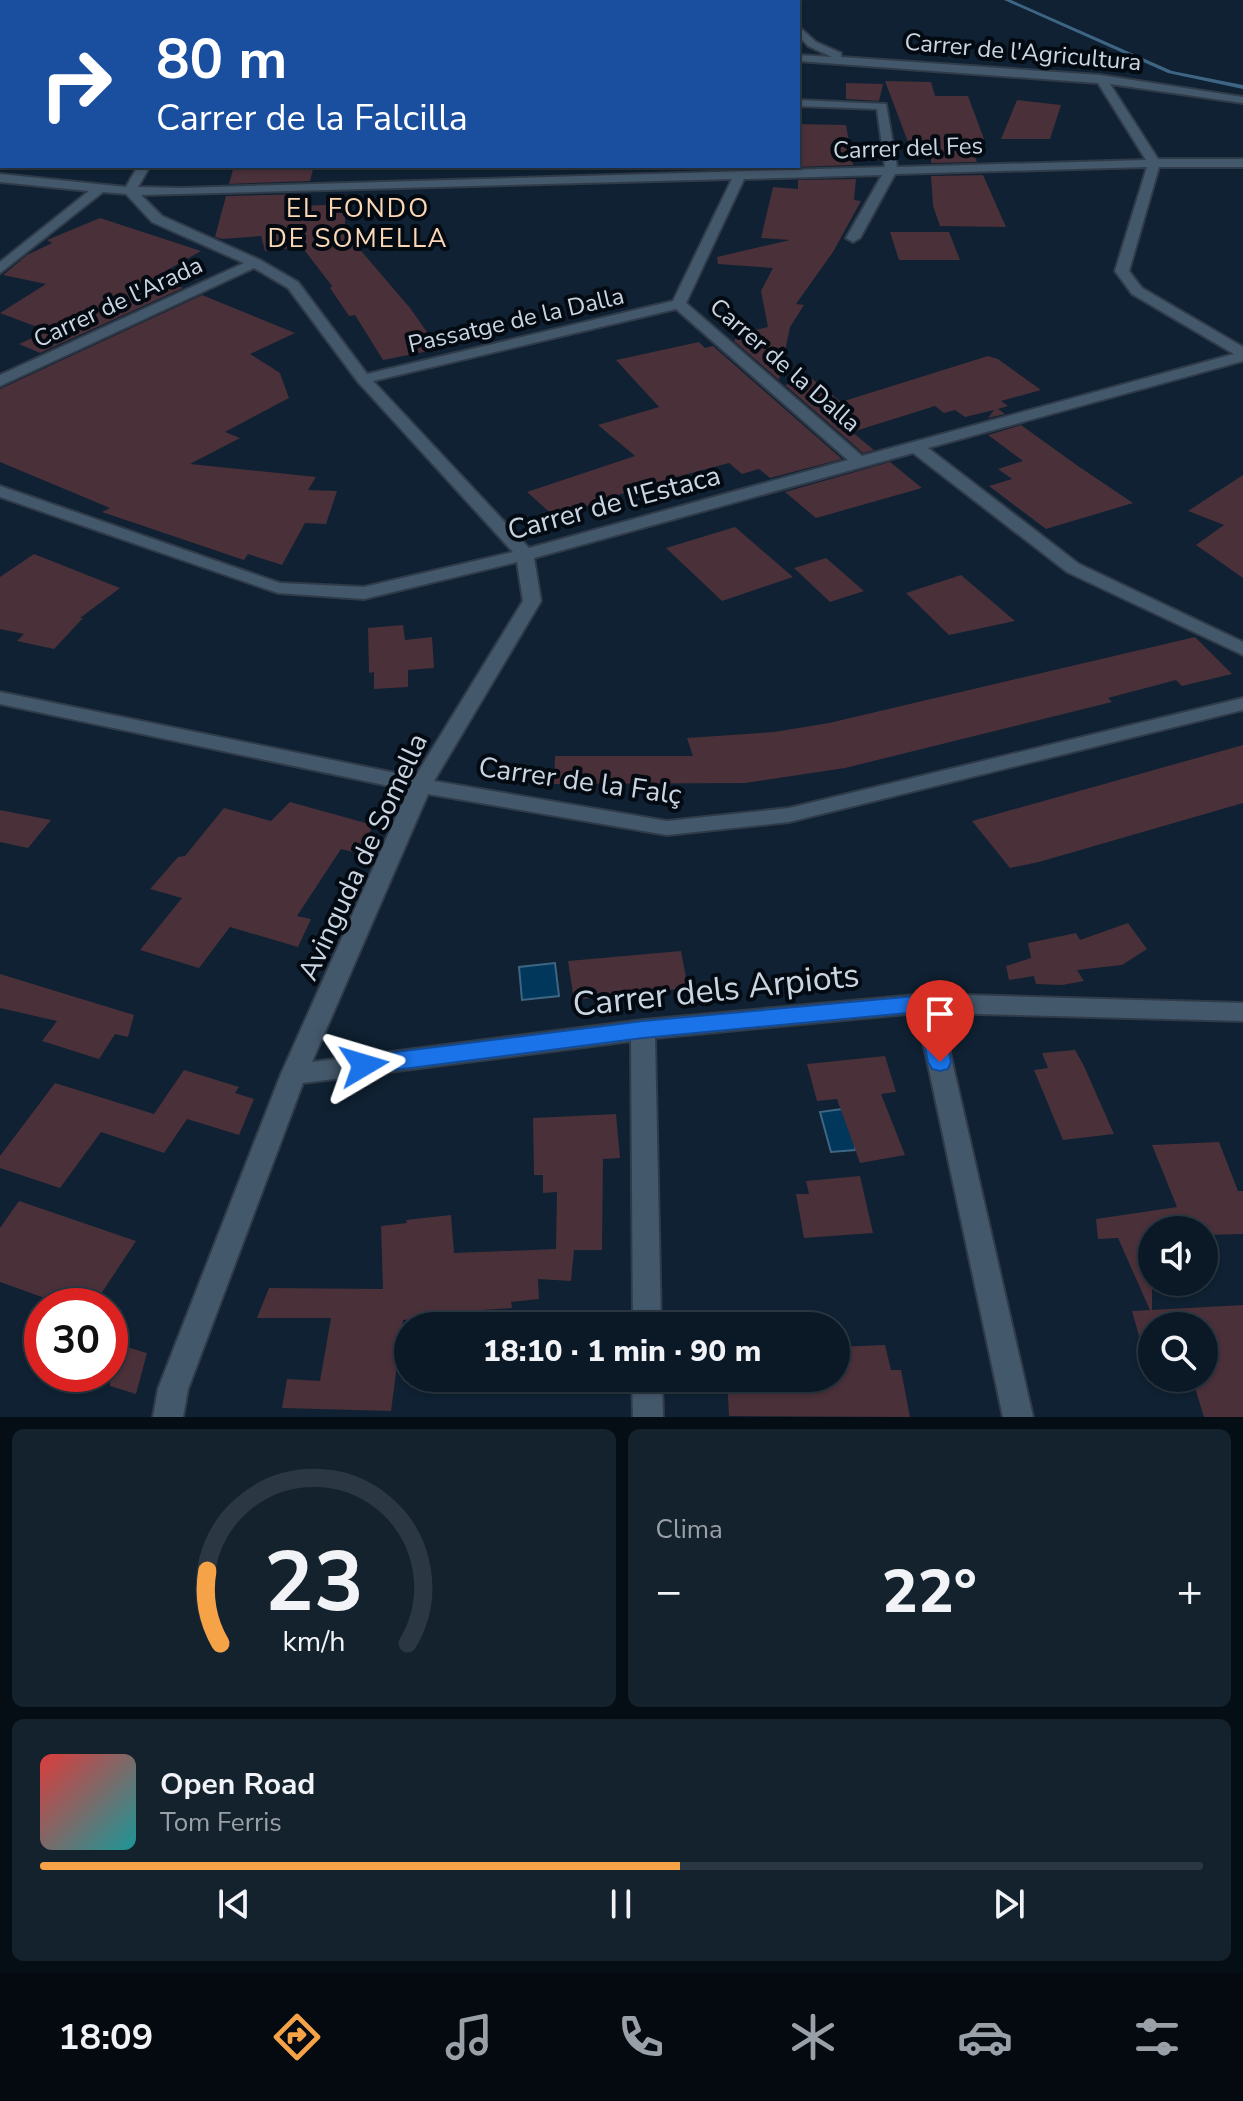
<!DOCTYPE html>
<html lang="es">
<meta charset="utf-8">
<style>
:root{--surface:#0b1926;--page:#14222e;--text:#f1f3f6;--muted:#9aa0a7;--line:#2b3843;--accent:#f6a247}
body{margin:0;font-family:"Nunito Sans",sans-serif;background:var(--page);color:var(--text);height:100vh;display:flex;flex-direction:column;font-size:30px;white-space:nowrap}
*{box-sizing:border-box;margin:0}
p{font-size:26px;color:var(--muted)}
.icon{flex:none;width:44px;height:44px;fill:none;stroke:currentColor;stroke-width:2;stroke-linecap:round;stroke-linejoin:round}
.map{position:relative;height:1417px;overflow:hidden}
.side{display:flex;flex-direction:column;gap:12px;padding:12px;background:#060e15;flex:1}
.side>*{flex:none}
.guide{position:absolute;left:0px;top:0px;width:800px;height:168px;box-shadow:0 2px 6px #0004,0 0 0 2px var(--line);background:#1a4fa0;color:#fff;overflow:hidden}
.controls{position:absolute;left:1138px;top:1216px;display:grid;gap:16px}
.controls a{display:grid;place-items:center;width:80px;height:80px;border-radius:50%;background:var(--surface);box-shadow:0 2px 6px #0004,0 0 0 2px var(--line);font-size:40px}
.speed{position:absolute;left:24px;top:1288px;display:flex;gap:16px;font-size:40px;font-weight:700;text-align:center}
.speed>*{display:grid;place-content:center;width:104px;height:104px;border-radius:50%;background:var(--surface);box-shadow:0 2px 6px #0004,0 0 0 2px var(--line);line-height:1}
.speed .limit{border:12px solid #d22;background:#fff;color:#111}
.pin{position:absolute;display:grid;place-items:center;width:68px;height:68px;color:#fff;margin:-82px -34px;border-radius:50% 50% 50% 0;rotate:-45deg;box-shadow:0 0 8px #0007}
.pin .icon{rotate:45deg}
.me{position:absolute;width:88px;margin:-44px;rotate:83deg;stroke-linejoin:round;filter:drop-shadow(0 0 6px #0008)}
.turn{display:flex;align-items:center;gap:28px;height:168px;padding:0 24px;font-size:36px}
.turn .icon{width:104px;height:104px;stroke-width:2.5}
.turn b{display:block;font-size:56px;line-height:68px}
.big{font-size:60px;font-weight:800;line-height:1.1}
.side .widget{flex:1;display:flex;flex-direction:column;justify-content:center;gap:12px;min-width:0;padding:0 28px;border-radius:12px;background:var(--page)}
.side .dial{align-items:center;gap:0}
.dial svg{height:208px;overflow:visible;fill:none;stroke:var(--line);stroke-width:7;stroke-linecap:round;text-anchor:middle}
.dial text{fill:var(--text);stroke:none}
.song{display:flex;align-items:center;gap:24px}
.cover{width:96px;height:96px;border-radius:12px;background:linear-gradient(135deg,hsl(0 70% 55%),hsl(180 70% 35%))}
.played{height:8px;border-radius:4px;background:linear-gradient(90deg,var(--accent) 55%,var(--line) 55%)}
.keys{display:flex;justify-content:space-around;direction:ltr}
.heat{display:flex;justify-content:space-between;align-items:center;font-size:44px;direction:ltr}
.side .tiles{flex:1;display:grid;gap:12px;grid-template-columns:1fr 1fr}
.widget:last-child{grid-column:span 2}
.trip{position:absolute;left:394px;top:1312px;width:456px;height:80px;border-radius:40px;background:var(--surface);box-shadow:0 2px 6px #0004,0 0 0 2px var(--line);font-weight:800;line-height:80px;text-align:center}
.tab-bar{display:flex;height:128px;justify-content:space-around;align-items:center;background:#040a0f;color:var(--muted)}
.tab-bar .icon{width:56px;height:56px}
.tab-bar .selected{color:var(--accent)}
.tab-bar b{font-size:36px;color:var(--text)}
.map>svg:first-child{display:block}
.water{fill:#02375c;stroke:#3e6684;stroke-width:2}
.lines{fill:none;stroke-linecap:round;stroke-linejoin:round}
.stream{fill:#3e6684;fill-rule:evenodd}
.building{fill:#4a3039}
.minor-casing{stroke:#303b49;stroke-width:4}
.minor{fill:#44586b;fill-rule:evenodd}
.route{fill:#1a73e8;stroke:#114b97;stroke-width:2}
.labels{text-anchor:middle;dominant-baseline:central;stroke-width:8;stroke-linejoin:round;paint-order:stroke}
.far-street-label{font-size:24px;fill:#cad5e1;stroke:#040a12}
.far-neighbourhood-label{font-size:26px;letter-spacing:2px;fill:#fbd7b6;stroke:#040a12}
.street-label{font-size:28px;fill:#cad5e1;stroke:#040a12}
.near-street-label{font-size:34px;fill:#cad5e1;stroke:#040a12}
</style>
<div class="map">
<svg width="1243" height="1417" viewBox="0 0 1243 1417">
<rect width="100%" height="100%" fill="#0f2132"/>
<g class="water">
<path d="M 555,963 L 559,996 L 522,1000 L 519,967 Z"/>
<path d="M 857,1107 L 855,1150 L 831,1152 L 820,1112 Z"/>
</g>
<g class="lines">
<path class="stream" d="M 1004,0 L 1011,0 L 1172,71 L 1243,85 L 1243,89 L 1168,73 Z"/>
</g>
<g class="building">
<path d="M 885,81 L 931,82 L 935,96 L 968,96 L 984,139 L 968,139 L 977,162 L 931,163 L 931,158 L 914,158 Z"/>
<path d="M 846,83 L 883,84 L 879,101 L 846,99 Z"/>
<path d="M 1017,100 L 1061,105 L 1050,139 L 1001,139 Z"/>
<path d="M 798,124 L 846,125 L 853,165 L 798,167 Z"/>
<path d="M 234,166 L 314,166 L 310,181 L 229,184 Z"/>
<path d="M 983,175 L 1006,227 L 940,226 L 933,206 L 931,176 Z"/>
<path d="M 856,179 L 854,200 L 861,201 L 833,252 L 796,304 L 804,305 L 790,327 L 779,380 L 734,341 L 738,334 L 768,327 L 761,291 L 773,268 L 718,264 L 717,257 L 790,240 L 761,238 L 773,187 L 798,189 L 798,180 Z"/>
<path d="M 306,194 L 302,206 L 345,204 L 345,232 L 410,308 L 439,349 L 383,360 L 355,315 L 349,316 L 330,288 L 332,286 L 302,247 L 265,251 L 261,236 L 222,239 L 215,237 L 226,196 Z"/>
<path d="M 100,218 L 201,251 L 162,273 L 170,276 L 163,279 L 183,288 L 40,353 L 19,344 L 48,331 L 0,313 L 46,284 L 3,275 L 27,255 L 52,243 L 47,240 Z"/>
<path d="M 890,232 L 949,232 L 960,260 L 899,260 Z"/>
<path d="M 202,295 L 295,333 L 250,354 L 280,373 L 289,398 L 225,432 L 240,438 L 190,464 L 316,477 L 308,490 L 337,491 L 326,524 L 305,523 L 282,565 L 248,554 L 244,560 L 102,512 L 110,508 L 0,462 L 0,389 Z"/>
<path d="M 699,342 L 705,348 L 713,346 L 842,459 L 770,478 L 759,469 L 742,474 L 729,463 L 650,484 L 555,517 L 527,492 L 635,456 L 598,425 L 659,407 L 616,360 Z"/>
<path d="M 988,356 L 998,359 L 1041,390 L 1001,401 L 1008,406 L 998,409 L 1005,414 L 988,418 L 994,410 L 965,417 L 955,410 L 944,413 L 935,406 L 852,432 L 874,450 L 863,453 L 785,385 L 811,378 L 841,402 Z"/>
<path d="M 1021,425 L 1078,466 L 1133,503 L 1046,529 L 989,486 L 1012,479 L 998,469 L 1023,461 L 988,435 Z"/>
<path d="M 890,462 L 922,488 L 816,518 L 785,492 Z"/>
<path d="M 1243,475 L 1243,578 L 1196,545 L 1224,525 L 1188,511 Z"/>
<path d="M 735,527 L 793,577 L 722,601 L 666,548 Z"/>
<path d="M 34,554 L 120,588 L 80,618 L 83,618 L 54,649 L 17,641 L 24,634 L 0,629 L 0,577 Z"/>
<path d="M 826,558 L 864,591 L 830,602 L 794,568 Z"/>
<path d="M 961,575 L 1015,621 L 949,635 L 906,593 Z"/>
<path d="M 403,625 L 405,640 L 432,637 L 434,668 L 408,670 L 408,687 L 374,689 L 374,672 L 369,673 L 368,628 Z"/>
<path d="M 1195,637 L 1232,674 L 1182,686 L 1176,680 L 1108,698 L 1112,702 L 845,768 L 745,783 L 554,784 L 555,756 L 693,756 L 687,738 L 774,732 L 829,723 Z"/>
<path d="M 1243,745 L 1243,803 L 1039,862 L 1010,868 L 972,821 Z"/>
<path d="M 290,802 L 373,825 L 361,854 L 341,849 L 297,916 L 311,919 L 298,947 L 230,927 L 199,968 L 140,950 L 182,898 L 150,889 L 178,857 L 185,856 L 224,808 L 271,821 Z"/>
<path d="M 0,810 L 51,820 L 28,848 L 0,842 Z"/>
<path d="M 1128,923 L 1147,949 L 1122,965 L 1077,970 L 1084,981 L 1062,985 L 1036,984 L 1034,976 L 1009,980 L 1006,966 L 1031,958 L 1028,943 L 1076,933 L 1080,940 Z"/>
<path d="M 681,951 L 688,988 L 574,1000 L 568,961 Z"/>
<path d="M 0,974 L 134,1015 L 128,1037 L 115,1034 L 99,1059 L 42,1041 L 57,1021 L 0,1008 Z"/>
<path d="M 1075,1050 L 1083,1064 L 1114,1134 L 1063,1140 L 1034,1070 L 1048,1068 L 1042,1053 Z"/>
<path d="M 885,1056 L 896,1092 L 881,1094 L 905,1155 L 860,1163 L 837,1099 L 817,1101 L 807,1064 Z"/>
<path d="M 184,1070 L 239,1087 L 235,1093 L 254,1099 L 239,1135 L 187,1119 L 164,1153 L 101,1132 L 60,1188 L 0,1168 L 0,1156 L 55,1083 L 154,1114 Z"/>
<path d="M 616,1114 L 620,1158 L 603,1159 L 602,1250 L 574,1250 L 571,1281 L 538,1279 L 539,1299 L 511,1302 L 512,1308 L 417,1314 L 416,1319 L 403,1320 L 391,1411 L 282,1408 L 287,1379 L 320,1381 L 331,1318 L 257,1318 L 269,1288 L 383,1289 L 381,1226 L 407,1223 L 406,1220 L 451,1215 L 454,1253 L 556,1249 L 557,1192 L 543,1193 L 543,1175 L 534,1175 L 533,1118 Z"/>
<path d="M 1219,1142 L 1238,1191 L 1243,1191 L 1243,1234 L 1204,1235 L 1204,1230 L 1152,1230 L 1152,1310 L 1243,1305 L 1243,1417 L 1204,1417 L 1192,1378 L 1204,1378 L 1204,1326 L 1152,1326 L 1152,1357 L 1145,1357 L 1132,1311 L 1150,1310 L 1118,1238 L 1098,1239 L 1096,1219 L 1177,1207 L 1152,1145 Z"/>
<path d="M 860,1176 L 873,1233 L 804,1238 L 796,1194 L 809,1194 L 806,1181 Z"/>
<path d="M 19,1201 L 136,1241 L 93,1306 L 67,1306 L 0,1282 L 0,1228 Z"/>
<path d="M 110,1342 L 147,1353 L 136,1394 L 110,1386 Z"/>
<path d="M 885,1345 L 891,1370 L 901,1370 L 910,1417 L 729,1416 L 727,1378 L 836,1378 L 836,1347 Z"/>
</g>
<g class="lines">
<g class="minor-casing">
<g id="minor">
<path d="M 62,0 L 74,0 L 75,2 L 63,2 Z"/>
<path d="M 312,0 L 338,0 L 311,2 Z"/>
<path d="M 548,0 L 558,0 L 559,2 L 549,2 Z"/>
<path d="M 765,0 L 776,0 L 777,2 L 766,2 Z"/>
<rect x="0" y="13" width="2" height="6"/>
<path d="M 798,26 L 816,42 L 841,53 L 841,57 L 1100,75 L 1243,97 L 1243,103 L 1110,84 L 1158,159 L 1243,159 L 1243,167 L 1159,167 L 1129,271 L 1142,288 L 1243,347 L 1243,361 L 928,448 L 1079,564 L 1243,642 L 1243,655 L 1067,572 L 913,453 L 534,558 L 541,601 L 434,781 L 667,821 L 789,808 L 1243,698 L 1243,710 L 789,822 L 667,835 L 428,794 L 312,1062 L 643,1020 L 927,994 L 1243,1003 L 1243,1021 L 941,1013 L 1033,1417 L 1003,1417 L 917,1013 L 655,1038 L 661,1326 L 633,1326 L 631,1041 L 303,1083 L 188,1389 L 183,1417 L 153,1417 L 158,1389 L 281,1074 L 408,790 L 0,704 L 0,692 L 415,777 L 523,601 L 517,562 L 364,599 L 278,593 L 0,497 L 0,486 L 280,583 L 364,587 L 513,552 L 358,382 L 288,288 L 254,268 L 0,386 L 0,375 L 244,263 L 152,222 L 126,194 L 103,192 L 0,273 L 0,262 L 89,191 L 0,182 L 0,174 L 126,187 L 138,166 L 150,166 L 138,187 L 182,188 L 885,167 L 877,109 L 798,106 L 798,100 L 886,104 L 897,167 L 1146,160 L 1098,83 L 798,61 L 798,55 L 832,57 L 808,46 L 798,35 ZM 1147,167 L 1115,271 L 1132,294 L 1234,354 L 862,456 L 686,303 L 744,179 L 882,175 L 846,238 L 853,242 L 860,238 L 895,174 ZM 732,179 L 673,301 L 367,374 L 298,282 L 260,260 L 162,216 L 141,195 ZM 676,309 L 848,460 L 529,548 L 373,381 Z"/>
<path d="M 0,52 L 2,52 L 0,59 Z"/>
<rect x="0" y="107" width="2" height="6"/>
<path d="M 632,1378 L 662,1378 L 663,1417 L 633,1417 Z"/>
</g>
</g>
<use href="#minor" class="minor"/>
</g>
<path class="route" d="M 927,995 L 934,997 L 938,1003 L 951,1062 L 948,1069 L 940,1071 L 932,1069 L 928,1062 L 918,1012 L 643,1038 L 364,1074 L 356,1072 L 352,1065 L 356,1059 L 364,1056 L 643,1021 Z"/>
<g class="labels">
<g class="far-street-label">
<text transform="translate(1023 52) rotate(5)">Carrer de l'Agricultura</text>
<text transform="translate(908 148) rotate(-2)">Carrer del Fes</text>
<text transform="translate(118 302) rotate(-25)">Carrer de l'Arada</text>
<text transform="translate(516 320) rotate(-13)">Passatge de la Dalla</text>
<text transform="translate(785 365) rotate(41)">Carrer de la Dalla</text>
</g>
<g class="far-neighbourhood-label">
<text x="358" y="208">EL FONDO<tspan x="358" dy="30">DE SOMELLA</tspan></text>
</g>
<g class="street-label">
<text transform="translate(614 503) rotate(-15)">Carrer de l'Estaca</text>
<text transform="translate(580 781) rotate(8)">Carrer de la Falç</text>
<text transform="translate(363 857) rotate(-65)">Avinguda de Somella</text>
</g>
<g class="near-street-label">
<text transform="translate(716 990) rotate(-6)">Carrer dels Arpiots</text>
</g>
</g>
</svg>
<div class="controls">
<a><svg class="icon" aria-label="sound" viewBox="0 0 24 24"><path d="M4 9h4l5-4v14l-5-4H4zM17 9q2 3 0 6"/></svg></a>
<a><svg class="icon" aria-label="search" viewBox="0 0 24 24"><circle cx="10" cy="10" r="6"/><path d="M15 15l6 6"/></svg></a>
</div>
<div class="speed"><div class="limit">30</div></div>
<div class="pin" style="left:940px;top:1062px;background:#d93025"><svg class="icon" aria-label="arrive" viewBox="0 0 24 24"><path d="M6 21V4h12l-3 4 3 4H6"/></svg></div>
<svg class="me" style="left:364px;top:1065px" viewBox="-20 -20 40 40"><path d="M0-17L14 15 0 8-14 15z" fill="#1a73e8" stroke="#fff" stroke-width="4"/></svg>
<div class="trip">18:10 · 1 min · 90 m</div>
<div class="guide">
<div class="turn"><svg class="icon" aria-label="right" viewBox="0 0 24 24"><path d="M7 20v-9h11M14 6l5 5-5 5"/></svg><div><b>80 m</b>Carrer de la Falcilla</div></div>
</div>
</div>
<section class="side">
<div class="tiles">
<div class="widget dial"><svg viewBox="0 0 100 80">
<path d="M14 69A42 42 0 1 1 86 69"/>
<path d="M14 69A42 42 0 0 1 9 41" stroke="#f6a247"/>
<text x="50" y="56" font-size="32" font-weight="700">23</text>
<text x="50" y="72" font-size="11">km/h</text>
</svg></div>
<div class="widget"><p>Clima</p>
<div class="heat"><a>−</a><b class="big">22°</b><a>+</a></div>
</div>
<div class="widget">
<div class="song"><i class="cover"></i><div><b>Open Road</b><p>Tom Ferris</p></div></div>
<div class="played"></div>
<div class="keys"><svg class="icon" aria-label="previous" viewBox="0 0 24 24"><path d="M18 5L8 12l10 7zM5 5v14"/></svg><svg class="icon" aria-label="pause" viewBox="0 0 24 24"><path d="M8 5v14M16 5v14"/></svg><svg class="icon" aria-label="next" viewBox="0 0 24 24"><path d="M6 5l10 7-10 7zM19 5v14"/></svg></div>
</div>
</div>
</section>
<nav class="tab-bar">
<b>18:09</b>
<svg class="icon selected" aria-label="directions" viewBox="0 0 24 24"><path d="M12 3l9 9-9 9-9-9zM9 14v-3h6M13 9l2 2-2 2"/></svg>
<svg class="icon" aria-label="music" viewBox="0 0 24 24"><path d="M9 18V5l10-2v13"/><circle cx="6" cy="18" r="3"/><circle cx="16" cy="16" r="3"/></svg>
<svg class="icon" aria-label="phone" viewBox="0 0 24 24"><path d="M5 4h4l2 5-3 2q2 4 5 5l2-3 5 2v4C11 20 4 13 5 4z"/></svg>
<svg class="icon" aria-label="climate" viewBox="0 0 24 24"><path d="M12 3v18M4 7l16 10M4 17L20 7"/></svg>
<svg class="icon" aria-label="car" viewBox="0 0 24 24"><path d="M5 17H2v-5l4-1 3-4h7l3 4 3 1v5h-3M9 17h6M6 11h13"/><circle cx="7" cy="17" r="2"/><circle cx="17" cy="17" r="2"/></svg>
<svg class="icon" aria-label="filters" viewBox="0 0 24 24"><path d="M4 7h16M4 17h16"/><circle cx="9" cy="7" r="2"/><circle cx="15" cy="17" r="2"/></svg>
</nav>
